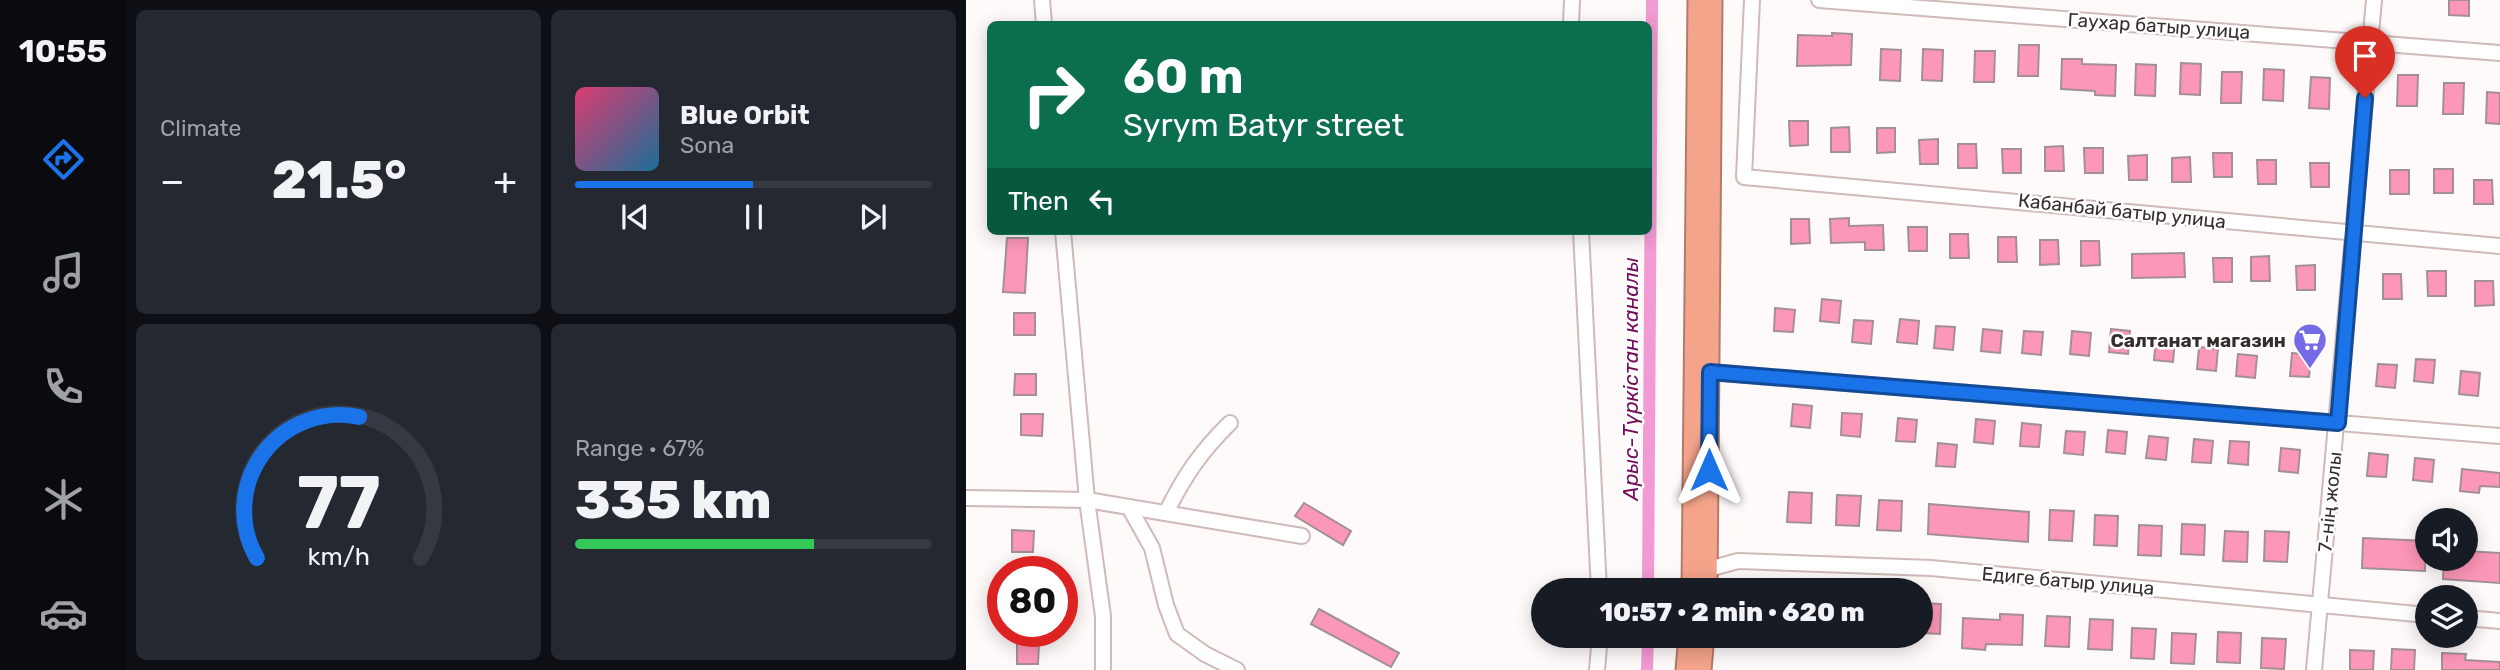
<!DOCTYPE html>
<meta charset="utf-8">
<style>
:root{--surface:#171b24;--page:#242831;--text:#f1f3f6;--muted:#9ea1a6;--line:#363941;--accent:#1a73e8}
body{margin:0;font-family:Rubik,sans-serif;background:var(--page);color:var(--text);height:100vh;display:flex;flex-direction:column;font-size:26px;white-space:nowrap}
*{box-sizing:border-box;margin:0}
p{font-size:23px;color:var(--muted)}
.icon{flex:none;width:38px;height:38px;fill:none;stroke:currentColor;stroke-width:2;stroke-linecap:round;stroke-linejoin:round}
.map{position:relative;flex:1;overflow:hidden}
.details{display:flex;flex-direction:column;gap:10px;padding:10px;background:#0d0f14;width:840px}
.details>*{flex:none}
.guide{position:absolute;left:21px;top:21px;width:665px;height:214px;border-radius:10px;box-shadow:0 4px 18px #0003;background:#0b6e4f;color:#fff;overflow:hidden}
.tools{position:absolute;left:1449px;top:508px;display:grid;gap:14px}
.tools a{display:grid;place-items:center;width:63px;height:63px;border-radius:50%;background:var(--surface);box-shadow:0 4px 18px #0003;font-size:35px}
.speed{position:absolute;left:21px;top:556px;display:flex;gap:14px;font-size:35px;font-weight:700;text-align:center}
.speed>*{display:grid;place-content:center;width:91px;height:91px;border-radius:50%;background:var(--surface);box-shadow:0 4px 18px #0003;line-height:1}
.speed .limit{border:10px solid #d22;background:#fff;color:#111}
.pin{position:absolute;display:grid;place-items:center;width:60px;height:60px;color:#fff;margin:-72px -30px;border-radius:50% 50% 50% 0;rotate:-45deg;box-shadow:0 0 7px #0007}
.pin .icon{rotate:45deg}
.me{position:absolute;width:77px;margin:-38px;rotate:0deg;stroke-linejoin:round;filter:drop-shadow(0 0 5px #0008)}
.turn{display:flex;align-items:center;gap:24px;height:147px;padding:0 21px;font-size:32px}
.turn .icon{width:91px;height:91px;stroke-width:2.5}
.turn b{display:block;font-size:49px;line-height:60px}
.then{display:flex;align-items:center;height:66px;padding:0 21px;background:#0003;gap:14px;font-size:26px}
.big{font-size:52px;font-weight:800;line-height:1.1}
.details .card{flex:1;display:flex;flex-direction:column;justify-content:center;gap:10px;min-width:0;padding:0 24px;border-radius:10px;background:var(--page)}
.details .dial{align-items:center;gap:0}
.dial svg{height:182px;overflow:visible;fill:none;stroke:var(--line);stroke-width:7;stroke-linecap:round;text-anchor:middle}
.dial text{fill:var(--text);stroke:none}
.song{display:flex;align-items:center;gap:21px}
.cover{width:84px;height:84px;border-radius:10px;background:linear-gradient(135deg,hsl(340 70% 55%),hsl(200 70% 35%))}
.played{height:7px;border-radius:4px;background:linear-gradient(90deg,var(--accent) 50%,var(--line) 50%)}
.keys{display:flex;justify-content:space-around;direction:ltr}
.heat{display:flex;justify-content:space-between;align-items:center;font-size:38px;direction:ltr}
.charge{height:10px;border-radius:5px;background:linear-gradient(90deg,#34c759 67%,var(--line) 0)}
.details .tiles{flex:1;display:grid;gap:10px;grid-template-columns:repeat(2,1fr)}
.trip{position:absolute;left:565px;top:578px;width:402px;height:70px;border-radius:35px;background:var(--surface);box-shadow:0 4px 18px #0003;font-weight:800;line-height:70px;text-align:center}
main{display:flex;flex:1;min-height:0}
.tab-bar{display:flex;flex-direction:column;width:126px;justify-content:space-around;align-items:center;background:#090b0e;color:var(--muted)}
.tab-bar .icon{width:49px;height:49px}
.tab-bar .selected{color:var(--accent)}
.tab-bar b{font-size:32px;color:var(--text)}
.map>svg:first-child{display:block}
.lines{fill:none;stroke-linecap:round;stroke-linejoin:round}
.canal{stroke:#f29ad3;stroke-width:12}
.building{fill:#fd97b7;stroke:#a38f94;stroke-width:2}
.minor-casing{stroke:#d0bab9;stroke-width:18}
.highway-casing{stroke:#b27b69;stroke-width:23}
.minor{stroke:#fff;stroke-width:14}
.highway{stroke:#f4a48a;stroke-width:19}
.route-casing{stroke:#114b97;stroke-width:18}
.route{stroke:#1a73e8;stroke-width:12}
.labels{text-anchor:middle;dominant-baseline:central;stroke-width:5;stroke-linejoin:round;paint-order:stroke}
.street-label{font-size:19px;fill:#362e2d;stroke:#fff}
.poi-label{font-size:19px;font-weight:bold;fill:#362e2d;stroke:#fff;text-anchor:end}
.water-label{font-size:21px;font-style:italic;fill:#750d5c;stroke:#fff}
</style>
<main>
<nav class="tab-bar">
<b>10:55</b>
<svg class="icon selected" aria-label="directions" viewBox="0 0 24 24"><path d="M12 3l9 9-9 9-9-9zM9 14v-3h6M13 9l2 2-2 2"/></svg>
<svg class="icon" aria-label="music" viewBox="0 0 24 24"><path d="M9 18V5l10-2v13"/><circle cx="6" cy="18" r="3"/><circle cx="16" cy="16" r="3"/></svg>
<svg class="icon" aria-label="phone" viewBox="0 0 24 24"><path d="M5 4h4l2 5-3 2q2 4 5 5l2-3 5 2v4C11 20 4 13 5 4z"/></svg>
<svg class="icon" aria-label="climate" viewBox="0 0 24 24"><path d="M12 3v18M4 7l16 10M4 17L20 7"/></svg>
<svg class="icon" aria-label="car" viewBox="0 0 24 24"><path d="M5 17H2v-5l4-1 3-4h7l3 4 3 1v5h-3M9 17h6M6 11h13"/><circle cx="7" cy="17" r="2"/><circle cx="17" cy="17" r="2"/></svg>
</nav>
<section class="details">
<div class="tiles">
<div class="card"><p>Climate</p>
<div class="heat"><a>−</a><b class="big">21.5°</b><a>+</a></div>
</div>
<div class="card">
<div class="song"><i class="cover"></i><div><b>Blue Orbit</b><p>Sona</p></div></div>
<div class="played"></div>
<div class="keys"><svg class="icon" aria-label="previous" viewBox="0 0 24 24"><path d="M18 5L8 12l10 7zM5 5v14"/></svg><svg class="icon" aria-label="pause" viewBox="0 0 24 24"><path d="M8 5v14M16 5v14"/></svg><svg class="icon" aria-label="next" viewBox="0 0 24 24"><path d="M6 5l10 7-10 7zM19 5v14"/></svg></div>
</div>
<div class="card dial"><svg viewBox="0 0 100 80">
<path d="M14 69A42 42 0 1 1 86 69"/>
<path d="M14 69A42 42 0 0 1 59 7" stroke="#1a73e8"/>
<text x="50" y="56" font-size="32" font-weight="700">77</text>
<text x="50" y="72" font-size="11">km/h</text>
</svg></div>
<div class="card"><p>Range · 67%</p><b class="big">335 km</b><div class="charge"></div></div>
</div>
</section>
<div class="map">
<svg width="1534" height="670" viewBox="0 0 1534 670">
<rect width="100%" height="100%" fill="#fffafa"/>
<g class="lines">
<g class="canal">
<path d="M 682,590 L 686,0"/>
<path d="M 681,670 L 682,635"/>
</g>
</g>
<g class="building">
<path d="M 1483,0 L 1503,0 L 1503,16 L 1483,15 Z"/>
<path d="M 866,33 L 886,34 L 885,65 L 831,66 L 832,35 L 866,36 Z"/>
<path d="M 1053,45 L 1073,45 L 1072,76 L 1052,76 Z"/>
<path d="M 915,49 L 935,50 L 934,81 L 914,80 Z"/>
<path d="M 957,49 L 977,50 L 976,81 L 956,80 Z"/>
<path d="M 1009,51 L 1029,51 L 1028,82 L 1008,82 Z"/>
<path d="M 1096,59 L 1116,59 L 1116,64 L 1150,65 L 1149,96 L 1129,95 L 1129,91 L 1095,89 Z"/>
<path d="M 1215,63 L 1235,64 L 1234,95 L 1214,94 Z"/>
<path d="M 1170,64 L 1190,65 L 1189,96 L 1169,95 Z"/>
<path d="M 1298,69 L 1318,70 L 1317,101 L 1297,100 Z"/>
<path d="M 1256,72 L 1276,72 L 1275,103 L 1255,103 Z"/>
<path d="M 1432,75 L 1452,75 L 1451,106 L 1431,106 Z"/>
<path d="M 1345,77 L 1364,78 L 1363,109 L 1343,108 Z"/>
<path d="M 1478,83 L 1498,83 L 1497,114 L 1477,114 Z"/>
<path d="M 1521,92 L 1534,93 L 1534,124 L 1520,123 Z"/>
<path d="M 823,121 L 842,121 L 842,145 L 824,146 Z"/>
<path d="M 883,127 L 884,152 L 865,152 L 865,128 Z"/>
<path d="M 911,128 L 929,128 L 929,152 L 911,153 Z"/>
<path d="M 972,139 L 972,164 L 954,164 L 953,140 Z"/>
<path d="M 992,144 L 1010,144 L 1011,168 L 992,168 Z"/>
<path d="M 1097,146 L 1098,171 L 1079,171 L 1079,147 Z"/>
<path d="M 1118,148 L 1137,148 L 1137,173 L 1119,173 Z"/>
<path d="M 1036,149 L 1055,149 L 1055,173 L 1037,173 Z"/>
<path d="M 1247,153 L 1266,153 L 1266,177 L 1248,177 Z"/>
<path d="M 1181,155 L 1181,180 L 1163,180 L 1162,156 Z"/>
<path d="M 1224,157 L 1225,182 L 1206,182 L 1206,158 Z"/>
<path d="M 1291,160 L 1310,160 L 1310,184 L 1292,184 Z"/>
<path d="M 1344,163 L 1363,163 L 1363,187 L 1345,187 Z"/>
<rect x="1468" y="169" width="19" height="24"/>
<rect x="1424" y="170" width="19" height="24"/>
<path d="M 1508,180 L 1526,180 L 1527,204 L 1508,204 Z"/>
<path d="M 883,218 L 883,226 L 917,225 L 918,250 L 899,250 L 899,242 L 865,243 L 864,219 Z"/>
<path d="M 825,219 L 843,219 L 844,243 L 825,244 Z"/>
<path d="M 942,227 L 961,227 L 961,251 L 943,251 Z"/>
<path d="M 984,234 L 1002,234 L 1003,258 L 984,258 Z"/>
<path d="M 1032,237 L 1050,237 L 1051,262 L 1032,262 Z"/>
<path d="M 41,238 L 62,238 L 59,293 L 37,292 Z"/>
<path d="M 1074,240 L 1092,240 L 1093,264 L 1074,265 Z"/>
<path d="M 1115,241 L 1133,241 L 1134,265 L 1115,266 Z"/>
<path d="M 1218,253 L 1219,277 L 1166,278 L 1166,254 Z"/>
<path d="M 1303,256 L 1304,281 L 1285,281 L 1285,257 Z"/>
<path d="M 1247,258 L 1266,258 L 1266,282 L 1248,282 Z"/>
<path d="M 1349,265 L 1349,290 L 1331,290 L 1330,266 Z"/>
<path d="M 1461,271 L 1480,271 L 1480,296 L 1462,296 Z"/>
<path d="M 1417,274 L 1435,274 L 1436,299 L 1417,299 Z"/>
<path d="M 1509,281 L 1527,281 L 1528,305 L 1509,306 Z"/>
<path d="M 856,299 L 875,301 L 873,323 L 854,321 Z"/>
<path d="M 809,308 L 829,310 L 827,332 L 808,331 Z"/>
<rect x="48" y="313" width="21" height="22"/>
<path d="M 934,319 L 953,321 L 951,344 L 931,342 Z"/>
<path d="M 888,320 L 907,321 L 905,344 L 886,342 Z"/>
<path d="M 970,326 L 989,327 L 987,350 L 968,348 Z"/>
<path d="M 1017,329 L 1036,331 L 1034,353 L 1015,351 Z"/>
<path d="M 1145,329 L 1164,331 L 1162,354 L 1143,352 Z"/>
<path d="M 1058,331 L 1077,332 L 1075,355 L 1056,353 Z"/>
<path d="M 1106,331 L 1125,333 L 1123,356 L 1104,354 Z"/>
<path d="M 1190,338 L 1209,339 L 1207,362 L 1188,360 Z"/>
<path d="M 1233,347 L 1252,349 L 1250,371 L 1231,369 Z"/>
<path d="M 1326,353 L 1345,355 L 1343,377 L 1324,376 Z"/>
<path d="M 1272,354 L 1291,356 L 1289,378 L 1270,376 Z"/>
<path d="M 1450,359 L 1469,360 L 1467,383 L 1448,381 Z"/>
<path d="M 1412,364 L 1431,365 L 1429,388 L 1410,386 Z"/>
<path d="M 1495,371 L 1514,373 L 1512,396 L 1493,394 Z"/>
<path d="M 49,374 L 70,374 L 70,395 L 48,395 Z"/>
<path d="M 827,404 L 846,406 L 844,428 L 825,426 Z"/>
<path d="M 876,413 L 896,414 L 894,437 L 875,435 Z"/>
<path d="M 55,414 L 77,414 L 76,436 L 55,435 Z"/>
<path d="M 932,418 L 951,420 L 949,442 L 930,441 Z"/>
<path d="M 1010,419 L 1029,421 L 1027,444 L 1008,442 Z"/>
<path d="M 1056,423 L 1075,425 L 1073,447 L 1054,446 Z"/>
<path d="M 1142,430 L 1161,432 L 1159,454 L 1140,452 Z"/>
<path d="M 1100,431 L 1119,432 L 1117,455 L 1098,453 Z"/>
<path d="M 1183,436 L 1202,438 L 1200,460 L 1180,458 Z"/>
<path d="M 1228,439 L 1247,441 L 1245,463 L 1226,462 Z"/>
<path d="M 1264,441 L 1283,442 L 1282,465 L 1262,463 Z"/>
<path d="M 972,443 L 991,445 L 989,467 L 970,466 Z"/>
<path d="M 1315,448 L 1334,450 L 1332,473 L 1313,471 Z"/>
<path d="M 1403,453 L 1422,455 L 1420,477 L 1401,476 Z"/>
<path d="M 1449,458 L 1468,460 L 1466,482 L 1447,480 Z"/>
<path d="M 1496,469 L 1534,473 L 1534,487 L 1514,486 L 1513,493 L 1494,491 Z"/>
<path d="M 823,492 L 846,493 L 845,523 L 821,522 Z"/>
<path d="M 871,495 L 895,496 L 893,526 L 870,525 Z"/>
<path d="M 913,500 L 936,501 L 935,531 L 911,530 Z"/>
<path d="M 338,503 L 385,531 L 377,545 L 329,516 Z"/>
<path d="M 963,504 L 1063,512 L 1062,542 L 962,534 Z"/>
<path d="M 1084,510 L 1108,511 L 1106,541 L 1083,540 Z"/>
<path d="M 1129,515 L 1152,516 L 1151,546 L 1128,545 Z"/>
<path d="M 1216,524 L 1239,525 L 1238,555 L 1215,554 Z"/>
<path d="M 1173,525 L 1196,526 L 1195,556 L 1172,555 Z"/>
<path d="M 46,530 L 68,531 L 67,552 L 46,552 Z"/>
<path d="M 1259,531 L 1282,532 L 1281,562 L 1257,561 Z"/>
<path d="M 1299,531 L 1323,532 L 1321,562 L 1298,561 Z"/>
<path d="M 1397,538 L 1460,541 L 1459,571 L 1396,568 Z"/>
<path d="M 1500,551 L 1534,553 L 1534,583 L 1477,579 L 1478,558 L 1500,558 Z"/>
<path d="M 956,603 L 975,604 L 974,634 L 956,633 Z"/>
<path d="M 353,609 L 433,653 L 425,667 L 345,624 Z"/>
<path d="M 1034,614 L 1057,615 L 1056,645 L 1020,644 L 1019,650 L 996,648 L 997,618 L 1034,620 Z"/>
<path d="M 1081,616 L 1104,617 L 1103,647 L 1079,646 Z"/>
<path d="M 1124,619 L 1147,620 L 1146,650 L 1122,649 Z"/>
<path d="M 1166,628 L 1190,629 L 1188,659 L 1165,658 Z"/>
<path d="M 1252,632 L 1275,633 L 1274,663 L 1251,662 Z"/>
<path d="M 1206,633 L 1230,634 L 1228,664 L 1205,663 Z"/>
<path d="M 1296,638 L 1320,639 L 1318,669 L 1295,668 Z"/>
<path d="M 51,643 L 73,643 L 72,664 L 51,664 Z"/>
<path d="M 1426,649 L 1449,650 L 1448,670 L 1425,670 Z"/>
<path d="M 1384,650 L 1408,651 L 1407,670 L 1384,670 Z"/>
<path d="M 1476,653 L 1500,654 L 1499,660 L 1534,662 L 1534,670 L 1476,670 Z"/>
</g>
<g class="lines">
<g class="minor-casing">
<g id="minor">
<path d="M 76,0 L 78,24"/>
<path d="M 786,0 L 778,177 L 1534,246"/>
<path d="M 853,0 L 1534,53"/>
<path d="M 605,24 L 606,0"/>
<path d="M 97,231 L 121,500 L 137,616 L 137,670"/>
<path d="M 615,231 L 633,590"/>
<path d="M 744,372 L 1534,436"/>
<path d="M 0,498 L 121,500 L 336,536"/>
<path d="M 163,507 L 186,548 L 200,605 L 211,634 L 239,654 L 271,670"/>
<path d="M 200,513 C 217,478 235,451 264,423"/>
<path d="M 743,569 L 772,561 L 965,568 L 1461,615"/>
<path d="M 1500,618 L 1534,621"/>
<path d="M 631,670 L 634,635"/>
<path d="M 1348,670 L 1408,0"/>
</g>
</g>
<g class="highway-casing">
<g id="highway">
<path d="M 726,590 L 732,0"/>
<path d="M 741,590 L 746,0"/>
<path d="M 720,670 L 723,635"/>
<path d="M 735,670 L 738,635"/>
</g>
</g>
<use href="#minor" class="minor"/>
<use href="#highway" class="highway"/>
</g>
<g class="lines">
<g class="route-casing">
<path id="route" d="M 743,470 L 744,372 L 1372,423 L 1399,98"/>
</g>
<use href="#route" class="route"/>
</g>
<defs>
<g id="supermarket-pin" transform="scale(1.75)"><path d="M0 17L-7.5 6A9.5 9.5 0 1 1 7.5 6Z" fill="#756be6" stroke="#fff"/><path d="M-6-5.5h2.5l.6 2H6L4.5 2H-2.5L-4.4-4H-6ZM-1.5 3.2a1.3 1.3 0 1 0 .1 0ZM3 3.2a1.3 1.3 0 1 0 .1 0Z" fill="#fff"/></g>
</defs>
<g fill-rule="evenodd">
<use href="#supermarket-pin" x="1344" y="340"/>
</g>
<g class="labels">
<g class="street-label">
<text transform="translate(1193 26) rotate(4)">Гаухар батыр улица</text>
<text transform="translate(1156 211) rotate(6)">Кабанбай батыр улица</text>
<text transform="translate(1364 502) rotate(-84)">7-нің жолы</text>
<text transform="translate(1102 581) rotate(5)">Едиге батыр улица</text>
</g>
<g class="poi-label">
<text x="1320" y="340">Салтанат магазин</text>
</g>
<g class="water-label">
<text transform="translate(664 379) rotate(-90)">Арыс-Түркістан каналы</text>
</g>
</g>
</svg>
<div class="tools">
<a><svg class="icon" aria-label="sound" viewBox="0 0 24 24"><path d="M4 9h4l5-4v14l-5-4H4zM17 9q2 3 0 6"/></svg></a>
<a><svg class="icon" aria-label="layers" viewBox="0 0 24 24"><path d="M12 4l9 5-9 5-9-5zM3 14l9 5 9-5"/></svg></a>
</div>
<div class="speed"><div class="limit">80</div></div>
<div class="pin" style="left:1399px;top:98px;background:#d93025"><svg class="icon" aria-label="arrive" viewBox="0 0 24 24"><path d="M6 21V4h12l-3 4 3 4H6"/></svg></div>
<svg class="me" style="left:743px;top:470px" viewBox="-20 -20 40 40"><path d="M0-17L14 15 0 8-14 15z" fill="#1a73e8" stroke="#fff" stroke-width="4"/></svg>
<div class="trip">10:57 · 2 min · 620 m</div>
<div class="guide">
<div class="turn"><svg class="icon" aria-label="right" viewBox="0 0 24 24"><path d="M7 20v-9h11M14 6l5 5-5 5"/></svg><div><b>60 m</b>Syrym Batyr street</div></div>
<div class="then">Then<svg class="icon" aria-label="left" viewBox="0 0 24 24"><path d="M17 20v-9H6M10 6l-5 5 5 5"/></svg></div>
</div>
</div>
</main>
